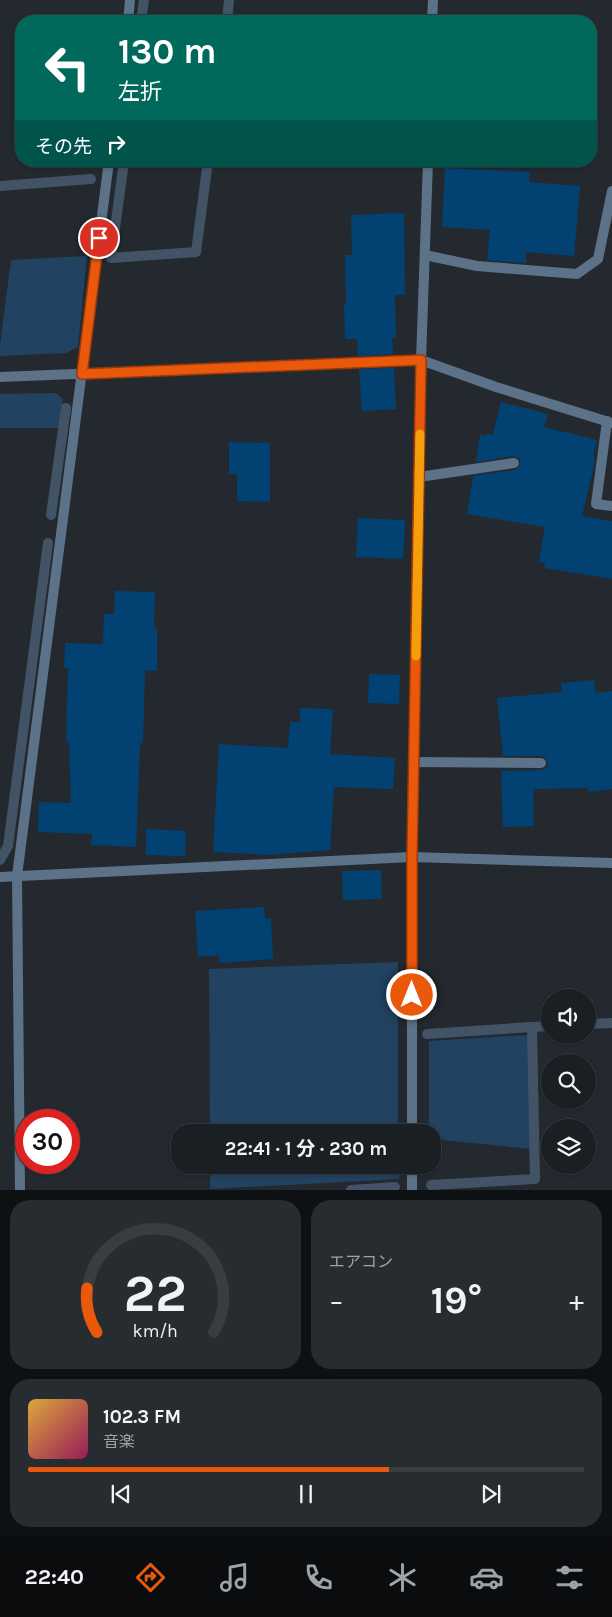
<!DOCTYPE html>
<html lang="ja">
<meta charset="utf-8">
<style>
:root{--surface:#1a1f23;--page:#272c30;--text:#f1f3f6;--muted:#9fa2a6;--line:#383d41;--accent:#ea580c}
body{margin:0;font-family:Karla,"Noto Sans JP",sans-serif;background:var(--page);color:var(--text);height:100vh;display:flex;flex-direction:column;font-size:19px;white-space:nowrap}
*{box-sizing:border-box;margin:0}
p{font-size:16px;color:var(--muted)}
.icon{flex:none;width:28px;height:28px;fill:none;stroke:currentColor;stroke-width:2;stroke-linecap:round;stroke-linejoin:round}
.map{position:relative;height:1190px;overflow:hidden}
.details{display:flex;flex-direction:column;gap:10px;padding:10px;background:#0e1113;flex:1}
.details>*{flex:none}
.guide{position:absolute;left:15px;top:15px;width:582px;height:152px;border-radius:20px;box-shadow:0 1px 4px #0004,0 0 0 1px var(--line);background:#00695c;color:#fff;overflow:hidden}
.buttons{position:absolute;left:541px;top:989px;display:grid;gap:10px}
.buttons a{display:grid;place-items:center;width:55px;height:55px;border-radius:50%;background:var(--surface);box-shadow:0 1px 4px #0004,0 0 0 1px var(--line);font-size:25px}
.speed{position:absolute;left:15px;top:1109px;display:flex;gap:10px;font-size:25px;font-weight:700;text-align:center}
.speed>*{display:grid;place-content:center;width:65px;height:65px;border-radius:50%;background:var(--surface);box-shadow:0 1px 4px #0004,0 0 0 1px var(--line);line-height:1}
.speed .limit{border:8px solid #d22;background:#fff;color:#111}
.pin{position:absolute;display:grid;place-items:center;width:42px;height:42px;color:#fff;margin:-21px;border:2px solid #fff;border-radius:50%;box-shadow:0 1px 5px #0007}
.me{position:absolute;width:55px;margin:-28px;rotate:0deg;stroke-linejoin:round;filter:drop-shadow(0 0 4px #0008)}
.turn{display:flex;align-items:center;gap:18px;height:105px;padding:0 20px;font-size:22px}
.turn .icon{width:65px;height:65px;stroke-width:2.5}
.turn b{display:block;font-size:35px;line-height:42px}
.then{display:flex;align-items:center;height:48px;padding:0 20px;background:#0003;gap:10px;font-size:19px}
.big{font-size:38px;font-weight:700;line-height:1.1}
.details .widget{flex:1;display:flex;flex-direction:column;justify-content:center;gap:8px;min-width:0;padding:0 18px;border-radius:20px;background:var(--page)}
.details .dial{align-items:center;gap:0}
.dial svg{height:130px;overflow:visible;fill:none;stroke:var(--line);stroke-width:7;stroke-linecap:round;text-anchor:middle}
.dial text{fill:var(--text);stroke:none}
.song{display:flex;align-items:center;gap:15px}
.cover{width:60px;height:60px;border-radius:8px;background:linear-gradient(135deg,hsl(40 70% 55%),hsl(330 70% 35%))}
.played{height:5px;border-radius:2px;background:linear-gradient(90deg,var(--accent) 65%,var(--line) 65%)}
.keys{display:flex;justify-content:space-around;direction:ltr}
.heat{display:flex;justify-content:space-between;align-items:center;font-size:28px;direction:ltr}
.details .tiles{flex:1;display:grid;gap:10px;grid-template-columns:1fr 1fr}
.widget:last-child{grid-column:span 2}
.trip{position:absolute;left:171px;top:1124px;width:270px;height:50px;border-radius:20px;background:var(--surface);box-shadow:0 1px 4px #0004,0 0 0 1px var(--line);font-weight:700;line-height:50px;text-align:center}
.tabs{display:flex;height:80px;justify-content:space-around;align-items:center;background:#0a0c0e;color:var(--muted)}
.tabs .icon{width:35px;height:35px}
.tabs .current{color:var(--accent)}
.tabs b{font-size:22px;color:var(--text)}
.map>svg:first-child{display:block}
.green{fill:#224261}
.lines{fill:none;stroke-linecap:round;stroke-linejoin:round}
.stream{stroke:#425366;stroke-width:10}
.building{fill:#024273}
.lane{stroke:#5b7289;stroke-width:10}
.street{stroke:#5b7289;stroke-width:10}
.route-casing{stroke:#983908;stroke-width:12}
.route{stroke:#ea580c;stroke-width:9}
.slow{stroke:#f59e0b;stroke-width:9}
</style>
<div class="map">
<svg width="612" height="1190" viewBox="0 0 612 1190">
<rect width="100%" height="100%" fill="#23292f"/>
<g class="green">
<path d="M 87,256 L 78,347 L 66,353 L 0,356 L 0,345 L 11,260 Z"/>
<path d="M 56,393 L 63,399 L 60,428 L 0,428 L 0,394 Z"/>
<path d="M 398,962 L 398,1132 L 210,1132 L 209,969 Z"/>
<path d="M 528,1035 L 531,1149 L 433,1139 L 432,1132 L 429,1132 L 429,1041 Z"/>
<path d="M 210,1165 L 399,1165 L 399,1179 L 210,1189 Z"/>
</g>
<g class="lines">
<g class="stream">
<path d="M 141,21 L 144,0"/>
<path d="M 227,21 L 229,0"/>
<path d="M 124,161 L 111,258 L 196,252 L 208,161"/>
<path d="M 0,186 L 91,179"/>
<path d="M 51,515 L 66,408"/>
<path d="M 0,860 L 8,846 L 48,543"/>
<path d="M 588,1024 L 612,1023"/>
<path d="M 427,1034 L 532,1027"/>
<path d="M 431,1185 L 535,1179 L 532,1027 L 550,1026"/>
<path d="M 351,1190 L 395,1187"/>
</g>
</g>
<g class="building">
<path d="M 445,168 L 530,172 L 529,182 L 580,186 L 574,256 L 526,252 L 526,263 L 487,260 L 490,230 L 442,227 Z"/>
<path d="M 404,213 L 405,295 L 395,295 L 396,338 L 392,338 L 393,354 L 358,356 L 357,339 L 345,339 L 344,304 L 346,304 L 345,255 L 352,255 L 351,215 Z"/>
<path d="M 394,368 L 396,409 L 362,411 L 359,369 Z"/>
<path d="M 501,402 L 548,414 L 544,427 L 597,440 L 593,456 L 595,457 L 594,465 L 582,516 L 612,521 L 612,579 L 544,568 L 545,563 L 539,562 L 545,527 L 467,514 L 473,476 L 515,470 L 521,465 L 519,458 L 513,456 L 476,462 L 480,435 L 486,436 L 487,433 L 493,435 Z"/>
<path d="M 229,442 L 270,443 L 270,502 L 237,501 L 237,474 L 229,474 Z"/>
<path d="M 358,518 L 405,520 L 403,559 L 356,557 Z"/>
<path d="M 115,591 L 155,592 L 154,628 L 157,628 L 157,671 L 145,670 L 143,743 L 140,743 L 136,847 L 91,845 L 92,834 L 38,832 L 39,802 L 71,803 L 69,741 L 66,741 L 68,668 L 64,668 L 65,643 L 103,644 L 104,614 L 114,614 Z"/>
<path d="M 369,674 L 400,675 L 399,704 L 368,703 Z"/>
<path d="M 594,680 L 596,693 L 612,691 L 612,789 L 588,792 L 588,788 L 533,789 L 534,826 L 503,827 L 501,771 L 541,770 L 547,767 L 548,763 L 545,757 L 542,756 L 503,756 L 497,698 L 562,692 L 561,683 Z"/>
<path d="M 300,708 L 333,709 L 330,754 L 395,758 L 393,789 L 334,787 L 330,850 L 268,855 L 213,852 L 219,744 L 288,748 L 290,722 L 300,722 Z"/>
<path d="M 146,829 L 186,831 L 185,856 L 146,855 Z"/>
<path d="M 381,870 L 382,899 L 343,900 L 342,871 Z"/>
<path d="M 264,907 L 265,919 L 271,918 L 273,959 L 220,963 L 219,955 L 198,957 L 195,911 Z"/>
</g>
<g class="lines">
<g class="lane">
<path d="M 425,255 L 477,266 L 577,274 L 598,259 L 612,191"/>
<path d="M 419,477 L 514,463"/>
<path d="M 414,762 L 541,763"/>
</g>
<g class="street">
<path d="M 128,21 L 130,0"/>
<path d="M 432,21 L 433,0"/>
<path d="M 0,377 L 421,360 L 496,387 L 612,423"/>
<path d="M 607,421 L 596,504 L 612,506"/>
<path d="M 0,877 L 412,857 L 612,863"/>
<path d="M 412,1132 L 412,857 L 421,360 L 428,161"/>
<path d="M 20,1190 L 17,876 L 109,161"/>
<path d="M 412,1190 L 412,1165"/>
</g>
</g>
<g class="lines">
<g class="route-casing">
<path id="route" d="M 99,238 L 82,374 L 421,360 L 412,857 L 412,995"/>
</g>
<use href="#route" class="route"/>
<path class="slow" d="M 416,656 L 420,434"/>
</g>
</svg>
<div class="buttons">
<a><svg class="icon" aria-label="sound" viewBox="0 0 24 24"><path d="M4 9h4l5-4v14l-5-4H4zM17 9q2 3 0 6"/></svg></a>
<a><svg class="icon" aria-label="search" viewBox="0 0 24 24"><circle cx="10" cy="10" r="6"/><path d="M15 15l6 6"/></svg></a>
<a><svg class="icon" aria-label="layers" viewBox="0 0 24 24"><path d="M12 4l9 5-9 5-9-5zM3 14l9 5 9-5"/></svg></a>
</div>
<div class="speed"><div class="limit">30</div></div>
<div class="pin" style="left:99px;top:238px;background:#d93025"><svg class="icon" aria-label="arrive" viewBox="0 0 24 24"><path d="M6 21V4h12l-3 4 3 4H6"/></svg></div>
<svg class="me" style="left:412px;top:995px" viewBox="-20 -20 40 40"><circle r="17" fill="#ea580c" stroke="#fff" stroke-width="3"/><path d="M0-11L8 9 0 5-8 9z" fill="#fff"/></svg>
<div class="trip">22:41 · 1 分 · 230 m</div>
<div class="guide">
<div class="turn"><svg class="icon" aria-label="left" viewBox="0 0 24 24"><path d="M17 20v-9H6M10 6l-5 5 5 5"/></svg><div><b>130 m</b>左折</div></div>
<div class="then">その先<svg class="icon" aria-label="right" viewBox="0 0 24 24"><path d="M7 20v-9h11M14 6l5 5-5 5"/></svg></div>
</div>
</div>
<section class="details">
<div class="tiles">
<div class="widget dial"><svg viewBox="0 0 100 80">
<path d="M14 69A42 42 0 1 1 86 69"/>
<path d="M14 69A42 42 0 0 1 8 42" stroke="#ea580c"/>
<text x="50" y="56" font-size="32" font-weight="700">22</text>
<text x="50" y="72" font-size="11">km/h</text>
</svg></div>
<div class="widget"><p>エアコン</p>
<div class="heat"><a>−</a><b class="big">19°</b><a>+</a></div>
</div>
<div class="widget">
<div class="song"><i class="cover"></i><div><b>102.3 FM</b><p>音楽</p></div></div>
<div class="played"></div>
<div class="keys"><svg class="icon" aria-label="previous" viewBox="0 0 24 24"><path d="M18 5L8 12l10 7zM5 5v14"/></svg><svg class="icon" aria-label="pause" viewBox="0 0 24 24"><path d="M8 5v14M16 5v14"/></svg><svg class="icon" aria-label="next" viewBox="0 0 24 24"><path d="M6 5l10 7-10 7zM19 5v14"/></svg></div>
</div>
</div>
</section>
<nav class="tabs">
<b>22:40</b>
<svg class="icon current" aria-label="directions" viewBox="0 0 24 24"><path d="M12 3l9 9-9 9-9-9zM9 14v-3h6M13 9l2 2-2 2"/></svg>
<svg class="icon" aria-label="music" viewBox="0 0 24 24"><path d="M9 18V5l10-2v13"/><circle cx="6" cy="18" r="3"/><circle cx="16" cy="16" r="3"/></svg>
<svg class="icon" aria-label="phone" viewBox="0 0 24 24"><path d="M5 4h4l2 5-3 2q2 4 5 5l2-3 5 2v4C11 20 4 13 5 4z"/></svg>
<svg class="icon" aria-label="climate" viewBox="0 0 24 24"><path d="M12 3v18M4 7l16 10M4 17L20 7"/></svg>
<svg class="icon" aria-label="car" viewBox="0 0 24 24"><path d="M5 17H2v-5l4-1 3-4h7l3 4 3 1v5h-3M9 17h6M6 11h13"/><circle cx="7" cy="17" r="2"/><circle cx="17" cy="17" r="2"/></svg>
<svg class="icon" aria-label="filters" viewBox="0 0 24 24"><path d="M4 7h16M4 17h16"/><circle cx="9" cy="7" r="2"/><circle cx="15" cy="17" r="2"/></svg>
</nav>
